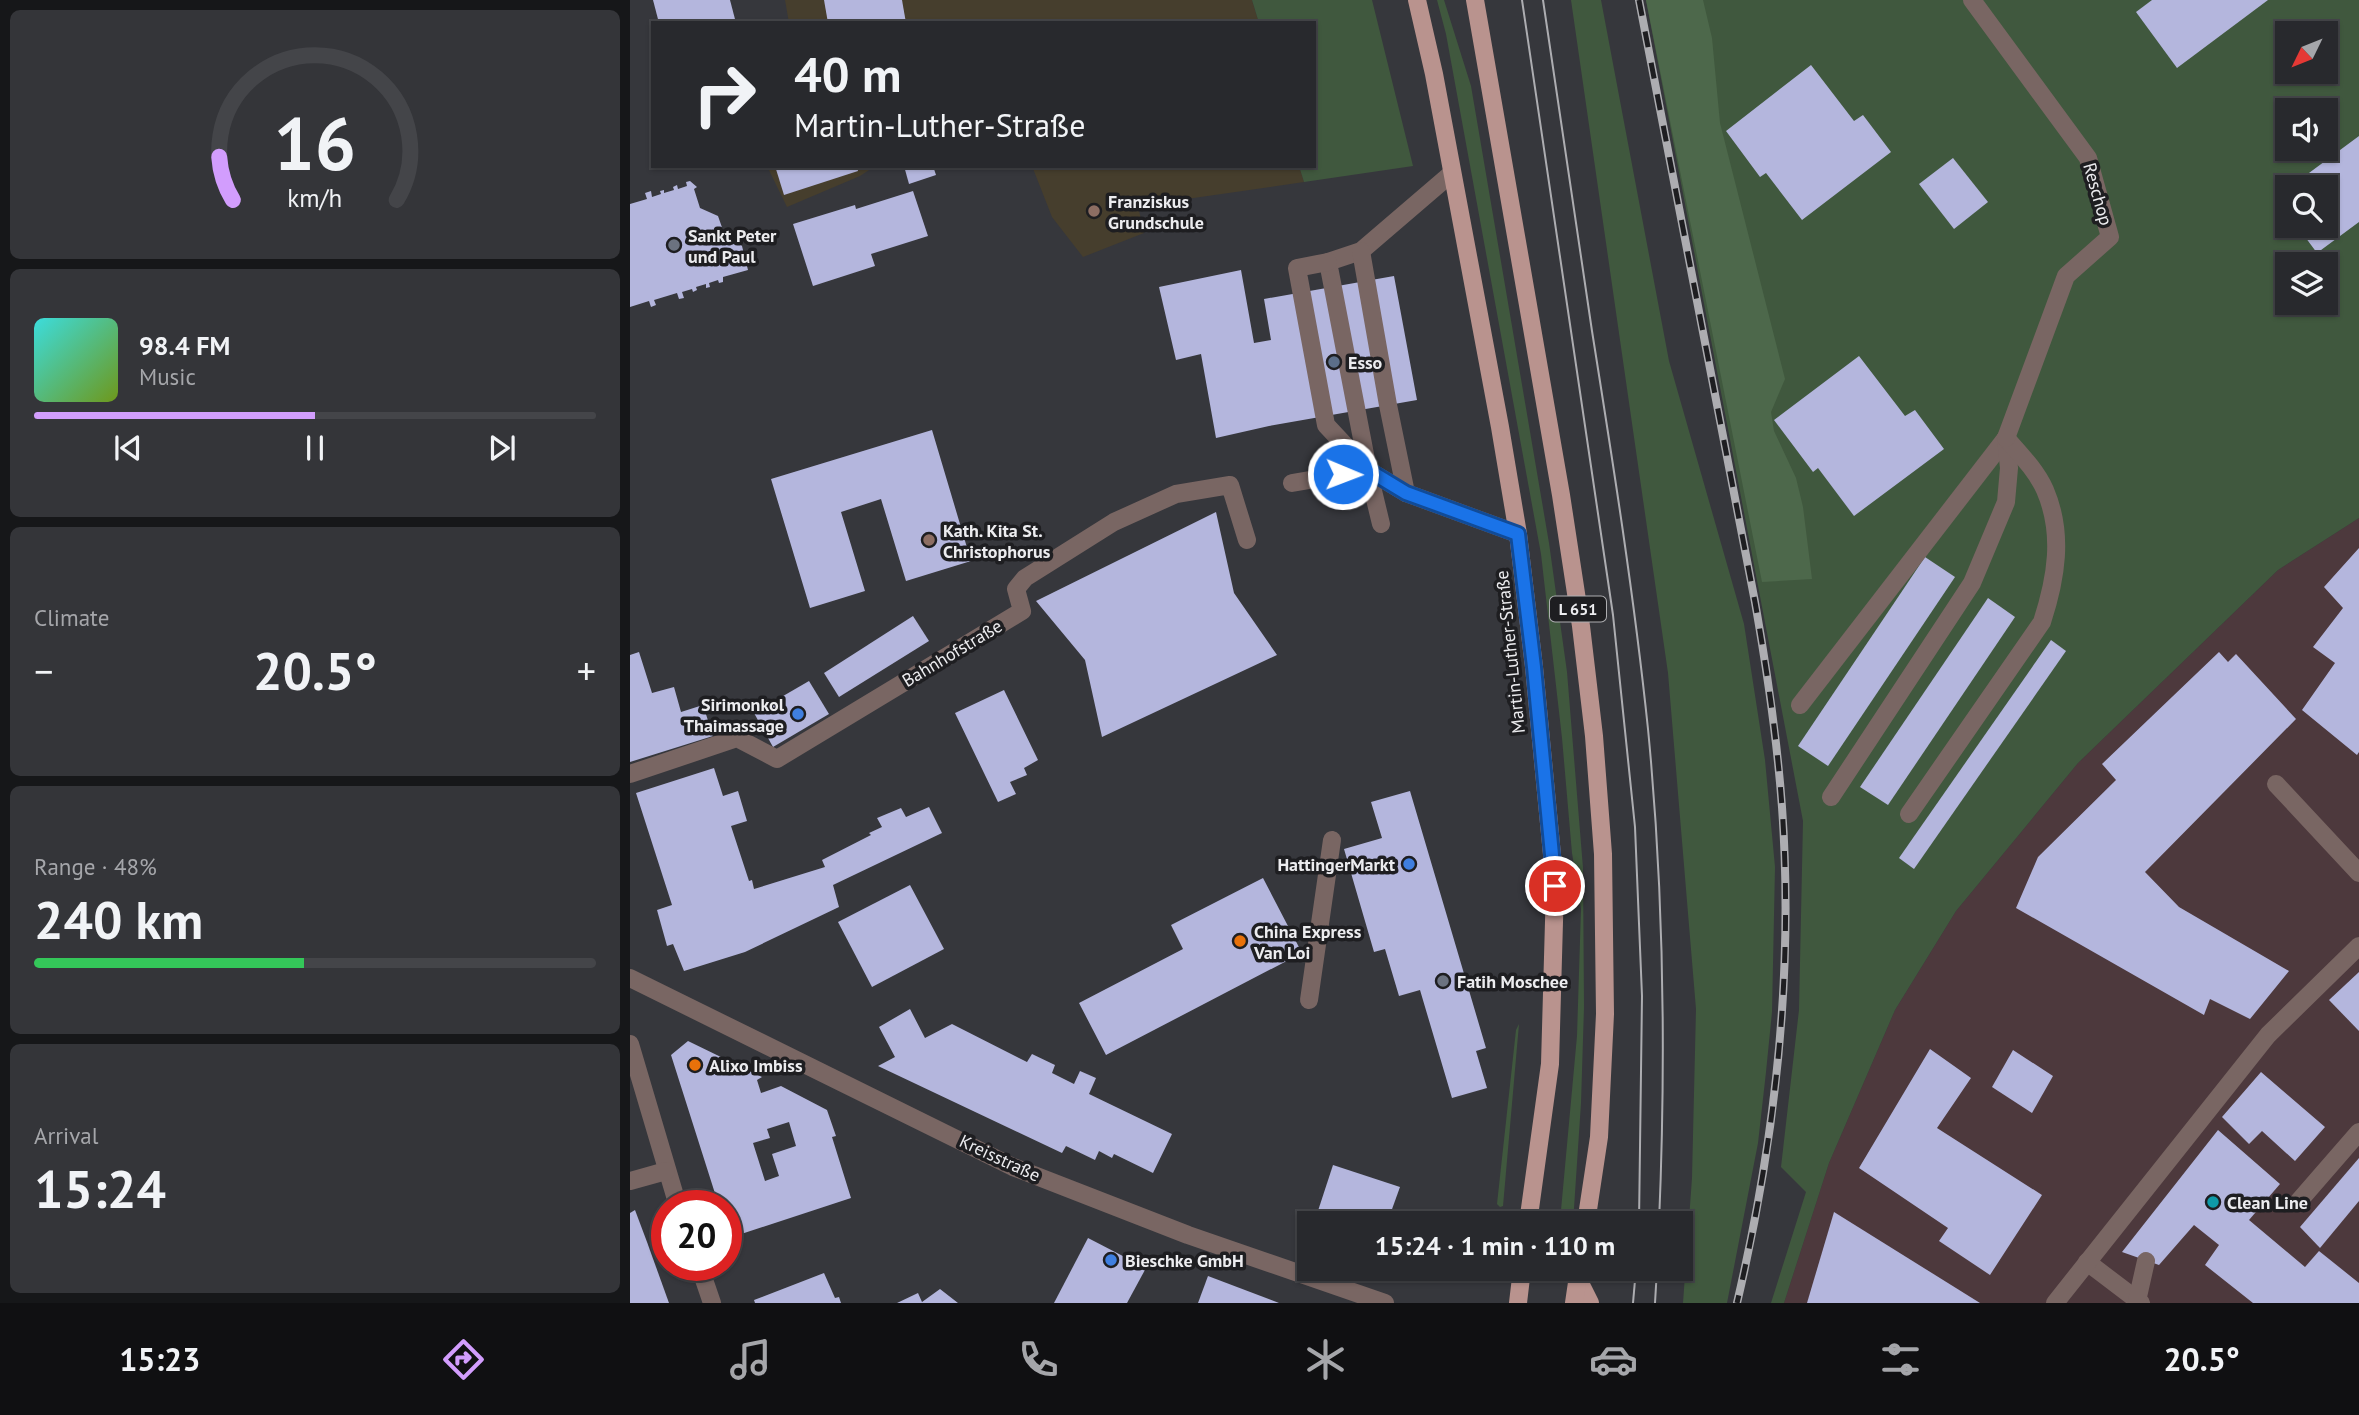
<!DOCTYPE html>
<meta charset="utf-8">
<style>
:root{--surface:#28292d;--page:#343539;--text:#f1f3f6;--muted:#a5a6aa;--line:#444549;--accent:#d29dfd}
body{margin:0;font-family:"PT Sans",sans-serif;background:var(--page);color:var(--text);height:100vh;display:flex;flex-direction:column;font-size:26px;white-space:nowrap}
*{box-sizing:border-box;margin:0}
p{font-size:23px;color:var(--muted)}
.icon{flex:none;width:38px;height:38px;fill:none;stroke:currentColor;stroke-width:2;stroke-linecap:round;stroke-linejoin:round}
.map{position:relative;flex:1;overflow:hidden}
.sheet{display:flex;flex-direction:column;gap:10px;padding:10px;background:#161719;width:630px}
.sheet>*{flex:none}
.guide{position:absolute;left:21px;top:21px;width:665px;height:147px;border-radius:0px;box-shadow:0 2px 5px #0004,0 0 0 2px var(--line);background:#28292d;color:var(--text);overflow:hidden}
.needle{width:46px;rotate:227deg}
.buttons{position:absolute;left:1645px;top:21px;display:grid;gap:14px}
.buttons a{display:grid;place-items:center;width:63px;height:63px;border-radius:0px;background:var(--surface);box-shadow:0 2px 5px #0004,0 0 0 2px var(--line);font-size:35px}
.speed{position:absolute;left:21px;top:1190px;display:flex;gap:14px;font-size:35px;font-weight:700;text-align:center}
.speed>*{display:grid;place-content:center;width:91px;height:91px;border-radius:50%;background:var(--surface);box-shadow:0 2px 5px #0004,0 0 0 2px var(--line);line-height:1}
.speed .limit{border:10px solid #d22;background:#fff;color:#111}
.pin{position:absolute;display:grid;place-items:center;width:60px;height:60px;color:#fff;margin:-30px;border:4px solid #fff;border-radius:50%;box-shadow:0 2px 7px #0007}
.me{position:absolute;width:77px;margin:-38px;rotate:91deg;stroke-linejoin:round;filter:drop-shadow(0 0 5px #0008)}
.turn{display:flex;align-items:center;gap:24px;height:147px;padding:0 28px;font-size:32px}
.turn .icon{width:91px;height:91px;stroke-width:2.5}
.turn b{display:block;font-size:49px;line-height:60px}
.big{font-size:52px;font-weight:700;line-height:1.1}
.sheet .card{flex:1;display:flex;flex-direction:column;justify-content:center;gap:10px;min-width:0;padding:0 24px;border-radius:10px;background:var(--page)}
.sheet .dial{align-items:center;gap:0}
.dial svg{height:182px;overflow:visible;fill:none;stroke:var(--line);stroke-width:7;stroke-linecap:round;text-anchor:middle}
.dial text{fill:var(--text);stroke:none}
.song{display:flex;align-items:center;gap:21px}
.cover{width:84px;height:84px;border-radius:10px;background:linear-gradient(135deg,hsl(180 70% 55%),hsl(80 70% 35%))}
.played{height:7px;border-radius:4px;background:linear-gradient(90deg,var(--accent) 50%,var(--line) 50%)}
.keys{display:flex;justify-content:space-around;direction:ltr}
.heat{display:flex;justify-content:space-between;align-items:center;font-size:38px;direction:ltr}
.charge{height:10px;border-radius:5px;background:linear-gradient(90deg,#34c759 48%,var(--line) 0)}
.trip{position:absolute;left:667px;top:1211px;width:396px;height:70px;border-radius:0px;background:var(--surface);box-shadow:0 2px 5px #0004,0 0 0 2px var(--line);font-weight:700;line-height:70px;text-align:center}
.tabs{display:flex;height:112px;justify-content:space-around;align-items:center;background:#101012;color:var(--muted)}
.tabs .icon{width:49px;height:49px}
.tabs .on{color:var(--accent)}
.tabs b{font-size:32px;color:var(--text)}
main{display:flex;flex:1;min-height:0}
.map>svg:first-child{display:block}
.industrial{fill:#4d393d}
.education{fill:#463e2d}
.green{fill:#40583e;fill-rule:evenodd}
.forest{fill:#4d684b}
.building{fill:#b4b6dd;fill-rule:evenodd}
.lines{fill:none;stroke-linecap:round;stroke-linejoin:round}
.service{stroke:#796663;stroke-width:18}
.minor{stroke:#796663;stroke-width:18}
.primary{stroke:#b9938e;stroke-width:18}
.tram{stroke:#adadb1;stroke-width:2}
.rail-casing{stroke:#adadb1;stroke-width:8}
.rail{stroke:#1e1e21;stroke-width:5;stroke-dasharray:16;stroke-linecap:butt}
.route-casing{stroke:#114b97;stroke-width:18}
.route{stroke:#1a73e8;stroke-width:12}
.education-dot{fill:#8d6e63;stroke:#1e1e21;stroke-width:2.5}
.worship-dot{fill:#6b7280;stroke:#1e1e21;stroke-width:2.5}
.service-dot{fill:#5c6f8a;stroke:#1e1e21;stroke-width:2.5}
.shop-dot{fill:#3f7fe0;stroke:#1e1e21;stroke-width:2.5}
.food-dot{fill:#e8710a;stroke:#1e1e21;stroke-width:2.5}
.culture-dot{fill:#0f9aa8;stroke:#1e1e21;stroke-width:2.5}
.labels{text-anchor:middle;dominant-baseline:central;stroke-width:7;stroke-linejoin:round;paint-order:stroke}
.shield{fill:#1e1e21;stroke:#aeaeb1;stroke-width:2}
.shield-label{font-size:16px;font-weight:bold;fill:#ececef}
.street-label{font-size:18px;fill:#ececef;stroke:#1e1e21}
.poi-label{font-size:18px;font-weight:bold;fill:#ececef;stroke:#1e1e21;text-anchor:start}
</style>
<main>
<section class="sheet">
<div class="card dial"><svg viewBox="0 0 100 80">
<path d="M14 69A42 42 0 1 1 86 69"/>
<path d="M14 69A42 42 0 0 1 8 50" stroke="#d29dfd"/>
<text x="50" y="56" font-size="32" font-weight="700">16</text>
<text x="50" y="72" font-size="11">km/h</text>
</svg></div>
<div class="card">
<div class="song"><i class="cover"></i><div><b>98.4 FM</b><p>Music</p></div></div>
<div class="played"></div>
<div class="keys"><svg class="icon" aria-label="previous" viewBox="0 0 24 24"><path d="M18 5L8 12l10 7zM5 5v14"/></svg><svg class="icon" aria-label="pause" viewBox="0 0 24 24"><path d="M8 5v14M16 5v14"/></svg><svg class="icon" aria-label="next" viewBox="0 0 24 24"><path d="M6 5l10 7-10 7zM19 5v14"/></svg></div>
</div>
<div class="card"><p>Climate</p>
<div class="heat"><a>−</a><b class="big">20.5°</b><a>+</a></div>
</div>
<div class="card"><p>Range · 48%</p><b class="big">240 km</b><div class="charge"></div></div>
<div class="card"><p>Arrival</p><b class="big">15:24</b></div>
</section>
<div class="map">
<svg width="1729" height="1303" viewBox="0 0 1729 1303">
<rect width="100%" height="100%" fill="#36373c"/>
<path class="industrial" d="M 1729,518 L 1729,1303 L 1154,1303 L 1199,1163 L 1265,1010 L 1326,911 L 1448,763 L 1648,570 Z"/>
<g class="education">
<path d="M 155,0 L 622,0 L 629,23 L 159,23 Z"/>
<path d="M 137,166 L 245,166 L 230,176 L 157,207 Z"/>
<path d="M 402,166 L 669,166 L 674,182 L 508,206 L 514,233 L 453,257 L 422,217 Z"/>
</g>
<g class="green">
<path d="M 622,0 L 742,0 L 783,166 L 674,182 L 669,166 L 684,166 L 684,23 L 629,23 Z"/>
<path d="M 807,0 L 814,0 L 841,86 L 919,543 L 937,672 L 953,868 L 954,1007 L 951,1103 L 943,1223 L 930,1221 L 947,1036 L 951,909 L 942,853 L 932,738 L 911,554 L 816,34 Z"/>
<path d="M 941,0 L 971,0 L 1039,361 L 1114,624 L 1135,760 L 1145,867 L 1142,1012 L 1136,1072 L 1128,1143 L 1097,1303 L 1053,1303 L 1062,1178 L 1066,1009 L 1038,673 Z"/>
<path d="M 1016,0 L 1729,0 L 1729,518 L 1648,570 L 1448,763 L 1326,911 L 1265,1010 L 1199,1163 L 1154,1303 L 1141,1303 L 1176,1192 L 1151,1167 L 1169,1010 L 1173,821 ZM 1657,33 L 1696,33 L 1696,72 L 1657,72 ZM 1657,110 L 1696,110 L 1696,149 L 1657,149 ZM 1657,187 L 1696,187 L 1696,226 L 1657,226 ZM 1657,264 L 1696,264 L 1696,303 L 1657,303 Z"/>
<path d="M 889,1024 L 873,1206 L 870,1207 L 867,1204 L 886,1030 Z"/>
</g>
<path class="forest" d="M 1016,0 L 1073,0 L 1082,38 L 1090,123 L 1155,379 L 1141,412 L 1144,431 L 1166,478 L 1173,507 L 1182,579 L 1132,582 Z"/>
<g class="building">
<path d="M 23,0 L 100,0 L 106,23 L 29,23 Z"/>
<path d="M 194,0 L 272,0 L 276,23 L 198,23 Z"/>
<path d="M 1522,0 L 1638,0 L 1547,68 L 1506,12 Z"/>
<path d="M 1181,65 L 1224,121 L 1233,115 L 1261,152 L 1172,220 L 1136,173 L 1130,177 L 1096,131 Z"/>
<path d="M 1729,136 L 1729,222 L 1687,253 L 1667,226 L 1696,226 L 1696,187 L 1660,187 Z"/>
<path d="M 1323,158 L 1358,202 L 1324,229 L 1289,184 Z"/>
<path d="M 145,166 L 227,166 L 228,171 L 154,195 Z"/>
<path d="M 274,166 L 303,166 L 306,175 L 279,184 Z"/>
<path d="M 60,181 L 67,187 L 64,189 L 70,208 L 88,216 L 95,236 L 106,243 L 107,241 L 112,246 L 118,270 L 93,277 L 93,282 L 89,283 L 88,280 L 79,283 L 80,287 L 76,288 L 76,284 L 66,287 L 67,290 L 63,292 L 62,289 L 52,292 L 54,298 L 49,299 L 47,293 L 24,300 L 26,305 L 21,307 L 19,301 L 0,307 L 0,204 L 17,199 L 15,193 L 21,191 L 22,197 L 31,194 L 30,191 L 34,190 L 34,193 L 44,190 L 43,187 L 47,185 L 48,189 L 57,186 L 56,182 Z"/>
<path d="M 1657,189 L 1657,212 L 1646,197 Z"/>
<path d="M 283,191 L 298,236 L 241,254 L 245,266 L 183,286 L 163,224 L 225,205 L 226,209 Z"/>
<path d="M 611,270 L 624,343 L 641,340 L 634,299 L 764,276 L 787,400 L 639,426 L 586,438 L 571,354 L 546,360 L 529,287 Z"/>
<path d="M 1229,356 L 1275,416 L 1285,410 L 1314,449 L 1224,516 L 1188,468 L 1183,472 L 1144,420 Z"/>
<path d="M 302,430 L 341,561 L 276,581 L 251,499 L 211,512 L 235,591 L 180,608 L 141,479 Z"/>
<path d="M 586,512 L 604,593 L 647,655 L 472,737 L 455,660 L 406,601 Z"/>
<path d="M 1729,548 L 1729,752 L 1727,755 L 1672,710 L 1705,663 L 1683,647 L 1713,608 L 1694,587 Z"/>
<path d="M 1295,557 L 1325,577 L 1198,766 L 1168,746 Z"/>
<path d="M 1358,598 L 1385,617 L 1258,805 L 1230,787 Z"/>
<path d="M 283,616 L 299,641 L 209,697 L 194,673 Z"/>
<path d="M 1421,640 L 1436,651 L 1284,869 L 1269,858 Z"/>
<path d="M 9,652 L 22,693 L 44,687 L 51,712 L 73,705 L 83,736 L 0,762 L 0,655 Z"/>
<path d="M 1589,652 L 1598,662 L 1606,654 L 1666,719 L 1515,872 L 1549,907 L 1659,971 L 1620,1019 L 1580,999 L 1574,1015 L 1386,908 L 1408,857 L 1486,780 L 1472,764 Z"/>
<path d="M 179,681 L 199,714 L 143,747 L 124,713 Z"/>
<path d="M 374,690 L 408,760 L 394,768 L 397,775 L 380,782 L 386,794 L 368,802 L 325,713 Z"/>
<path d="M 84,768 L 93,796 L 108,791 L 117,821 L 101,826 L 119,881 L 122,880 L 124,889 L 195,867 L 192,860 L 241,835 L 239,833 L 252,827 L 247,818 L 271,808 L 276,817 L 299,807 L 312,833 L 203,885 L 209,907 L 115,952 L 54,971 L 43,944 L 37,946 L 27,910 L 42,905 L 6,793 Z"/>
<path d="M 780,791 L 856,1048 L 846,1051 L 857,1088 L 822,1098 L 790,990 L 769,996 L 755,949 L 744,952 L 714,849 L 752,838 L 741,802 Z"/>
<path d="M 633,878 L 672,953 L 476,1055 L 449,1003 L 553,949 L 541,925 Z"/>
<path d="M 280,885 L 314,949 L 242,987 L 208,922 Z"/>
<path d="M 1729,972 L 1729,1031 L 1699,1000 Z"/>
<path d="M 280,1009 L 295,1038 L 322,1024 L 397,1062 L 402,1054 L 425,1065 L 422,1073 L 444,1084 L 450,1071 L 466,1078 L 459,1094 L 542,1134 L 523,1173 L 484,1154 L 482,1158 L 469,1151 L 465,1160 L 436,1146 L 432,1153 L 248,1066 L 265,1057 L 249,1027 Z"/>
<path d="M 58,1041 L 132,1077 L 127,1080 L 131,1093 L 151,1086 L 197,1110 L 206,1136 L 202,1137 L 221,1198 L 99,1238 L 96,1228 L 96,1206 L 89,1206 L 41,1055 ZM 159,1122 L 166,1146 L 142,1154 L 149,1176 L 135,1181 L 123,1143 L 140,1138 L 137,1129 Z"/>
<path d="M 1300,1049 L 1341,1078 L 1307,1128 L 1412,1195 L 1360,1275 L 1309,1241 L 1318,1228 L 1229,1168 Z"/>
<path d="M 1383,1050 L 1423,1076 L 1402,1113 L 1362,1087 Z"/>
<path d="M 1631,1072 L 1695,1127 L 1665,1161 L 1632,1131 L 1619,1144 L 1592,1117 Z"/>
<path d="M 1588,1130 L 1650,1184 L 1619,1220 L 1675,1267 L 1689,1251 L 1729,1283 L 1729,1303 L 1623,1303 L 1575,1265 L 1589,1245 L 1564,1225 L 1529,1265 L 1492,1252 Z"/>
<path d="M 1729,1158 L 1729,1201 L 1690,1248 L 1670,1227 Z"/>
<path d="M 703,1165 L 770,1187 L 757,1223 L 684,1223 Z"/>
<path d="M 5,1210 L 17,1242 L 39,1303 L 0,1303 L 0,1213 Z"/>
<path d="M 1204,1212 L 1350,1303 L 1177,1303 Z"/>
<path d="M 458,1238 L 516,1268 L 497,1303 L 424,1303 Z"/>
<path d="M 194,1273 L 205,1298 L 209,1297 L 211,1303 L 125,1303 L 124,1300 Z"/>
<path d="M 578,1276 L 649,1303 L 568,1303 Z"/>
<path d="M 310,1289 L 328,1303 L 267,1303 L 288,1293 L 292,1302 Z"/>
</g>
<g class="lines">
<g class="service">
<path d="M 822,173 L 731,251 L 698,262 L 738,470 L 776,493 L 888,534"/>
<path d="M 731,251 L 758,405 L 776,493"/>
<path d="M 698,262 L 667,268 L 696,425 L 738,470"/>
<path d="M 662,483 L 738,470 L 751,524"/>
<path d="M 1170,705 L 1376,438"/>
<path d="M 0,774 L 107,738 L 147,759 L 392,611 L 386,589 L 395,578 L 484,522 L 546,494 L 600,485 L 617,540"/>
<path d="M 1646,784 L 1729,873"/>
<path d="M 1201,797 L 1342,583 L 1376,502 L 1379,468 L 1376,438"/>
<path d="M 1279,814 L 1412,622 C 1426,579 1434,534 1415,490 C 1406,470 1390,454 1376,438"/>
<path d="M 679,1000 L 702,840"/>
<path d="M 1669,1201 L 1729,1132"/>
<path d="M 1457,1262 L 1511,1303"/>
<path d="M 1507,1301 L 1516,1261"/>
<path d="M 1425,1303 L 1638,1035 L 1729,946"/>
</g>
<g class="minor">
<path d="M 1342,0 L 1458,158 L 1480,237 L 1436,276 L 1376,438"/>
<path d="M 0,978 L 383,1167 L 558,1235 L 755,1303"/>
<path d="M 0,1044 L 48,1206"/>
<path d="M 0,1181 L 36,1171"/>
<path d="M 69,1265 L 82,1303"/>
</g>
<g class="primary">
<path d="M 787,0 L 804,74 L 870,427 L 888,534 L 904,667 L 925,886 L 920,1064 L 898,1223"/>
<path d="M 845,0 L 931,495 L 951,626 L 964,736 L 973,854 L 975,1014 L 969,1137 L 956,1223"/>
<path d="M 948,1279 L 960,1303"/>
<path d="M 888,1303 L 892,1269"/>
<path d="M 944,1303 L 949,1269"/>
</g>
<g class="tram">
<path d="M 892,0 L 983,615 L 1005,827 L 1012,996 L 1009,1223"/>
<path d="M 913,0 C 929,110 945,220 962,331 C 983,463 1004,595 1018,729 C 1034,893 1036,1059 1029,1223"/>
<path d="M 1003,1303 L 1006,1269"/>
<path d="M 1025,1303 L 1027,1269"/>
</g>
<g class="rail-casing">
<path id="rail" d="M 1009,0 L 1125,602 C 1137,670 1147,738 1152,807 C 1164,974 1145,1141 1107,1303"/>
</g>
<use href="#rail" class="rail"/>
</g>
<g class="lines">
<g class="route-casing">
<path id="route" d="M 713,474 L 738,470 L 776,493 L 888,534 L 904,667 L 925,886"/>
</g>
<use href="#route" class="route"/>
</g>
<g class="education-dot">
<circle cx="464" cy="211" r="7"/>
<circle cx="299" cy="540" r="7"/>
</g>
<g class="worship-dot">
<circle cx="44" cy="245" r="7"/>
<circle cx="813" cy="981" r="7"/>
</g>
<circle class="service-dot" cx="704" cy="362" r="7"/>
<g class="shop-dot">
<circle cx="168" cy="714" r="7"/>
<circle cx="779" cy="864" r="7"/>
<circle cx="481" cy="1260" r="7"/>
</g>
<g class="food-dot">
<circle cx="610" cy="941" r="7"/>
<circle cx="65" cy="1065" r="7"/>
</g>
<circle class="culture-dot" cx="1583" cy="1202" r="7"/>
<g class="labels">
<rect class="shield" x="920" y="596.5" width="56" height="25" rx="5"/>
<g class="shield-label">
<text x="948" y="609">L 651</text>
</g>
<g class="street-label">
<text transform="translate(1468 194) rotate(74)">Reschop</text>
<text transform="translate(880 652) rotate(-96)">Martin-Luther-Straße</text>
<text transform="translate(322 653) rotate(-31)">Bahnhofstraße</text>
<text transform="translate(370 1158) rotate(25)">Kreisstraße</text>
</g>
<g class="poi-label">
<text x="478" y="201">Franziskus<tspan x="478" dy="21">Grundschule</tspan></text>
<text x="58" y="235">Sankt Peter<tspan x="58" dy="21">und Paul</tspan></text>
<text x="718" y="362">Esso</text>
<text x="313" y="530">Kath. Kita St.<tspan x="313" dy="21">Christophorus</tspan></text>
<text x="154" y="704" text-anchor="end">Sirimonkol<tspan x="154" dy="21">Thaimassage</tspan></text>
<text x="765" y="864" text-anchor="end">HattingerMarkt</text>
<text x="624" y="931">China Express<tspan x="624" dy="21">Van Loi</tspan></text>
<text x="827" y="981">Fatih Moschee</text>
<text x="79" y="1065">Alixo Imbiss</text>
<text x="1597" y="1202">Clean Line</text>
<text x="495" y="1260">Bieschke GmbH</text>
</g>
</g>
</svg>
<div class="buttons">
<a><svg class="needle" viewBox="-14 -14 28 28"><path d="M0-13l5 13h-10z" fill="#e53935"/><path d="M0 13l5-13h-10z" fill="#a5a6aa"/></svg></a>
<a><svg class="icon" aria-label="sound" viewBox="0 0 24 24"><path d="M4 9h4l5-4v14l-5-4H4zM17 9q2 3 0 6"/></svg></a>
<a><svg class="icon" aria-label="search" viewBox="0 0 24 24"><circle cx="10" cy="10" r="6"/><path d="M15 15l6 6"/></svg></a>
<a><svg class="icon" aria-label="layers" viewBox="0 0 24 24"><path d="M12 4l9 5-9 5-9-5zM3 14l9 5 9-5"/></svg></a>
</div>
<div class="speed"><div class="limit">20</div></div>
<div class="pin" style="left:925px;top:886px;background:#d93025"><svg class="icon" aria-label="arrive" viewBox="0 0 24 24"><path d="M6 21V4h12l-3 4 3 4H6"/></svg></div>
<svg class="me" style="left:713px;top:474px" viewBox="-20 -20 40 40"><circle r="17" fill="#1a73e8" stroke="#fff" stroke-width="3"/><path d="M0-11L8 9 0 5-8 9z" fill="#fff"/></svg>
<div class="trip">15:24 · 1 min · 110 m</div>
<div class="guide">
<div class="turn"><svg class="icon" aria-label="right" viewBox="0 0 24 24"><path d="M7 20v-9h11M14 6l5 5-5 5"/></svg><div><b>40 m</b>Martin-Luther-Straße</div></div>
</div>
</div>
</main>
<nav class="tabs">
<b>15:23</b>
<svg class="icon on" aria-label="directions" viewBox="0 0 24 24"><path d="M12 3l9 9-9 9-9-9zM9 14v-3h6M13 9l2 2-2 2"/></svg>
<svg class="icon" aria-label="music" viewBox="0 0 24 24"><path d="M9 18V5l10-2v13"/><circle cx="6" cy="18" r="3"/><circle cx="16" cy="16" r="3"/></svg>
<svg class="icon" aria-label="phone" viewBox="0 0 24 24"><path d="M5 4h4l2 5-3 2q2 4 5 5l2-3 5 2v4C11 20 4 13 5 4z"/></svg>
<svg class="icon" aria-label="climate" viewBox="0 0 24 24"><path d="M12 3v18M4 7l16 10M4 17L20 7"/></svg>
<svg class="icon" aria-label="car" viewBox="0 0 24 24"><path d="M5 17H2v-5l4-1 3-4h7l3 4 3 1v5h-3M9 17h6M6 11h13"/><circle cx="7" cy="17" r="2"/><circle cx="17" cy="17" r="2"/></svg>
<svg class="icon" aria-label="filters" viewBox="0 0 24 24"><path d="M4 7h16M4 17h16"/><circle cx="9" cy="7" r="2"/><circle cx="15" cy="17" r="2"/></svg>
<b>20.5°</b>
</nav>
